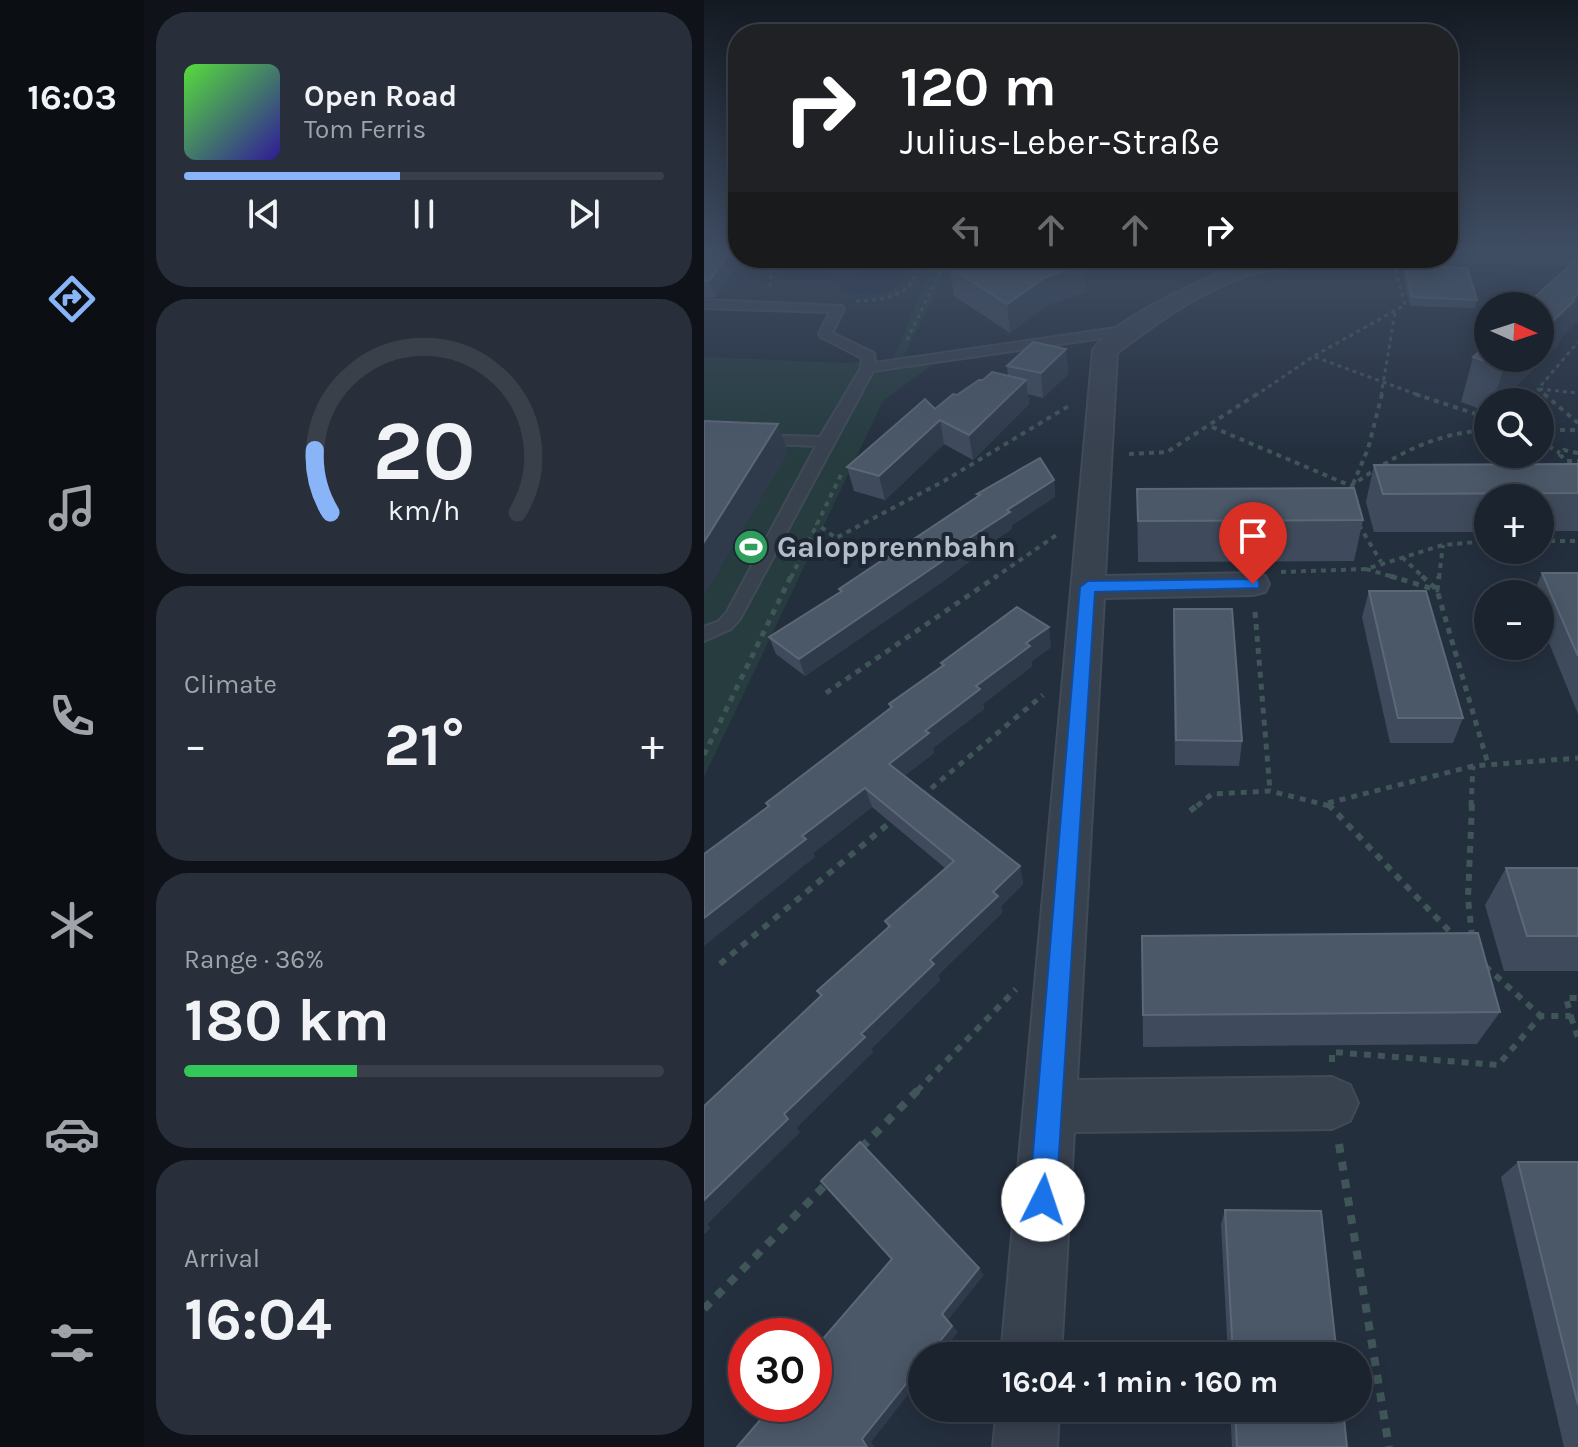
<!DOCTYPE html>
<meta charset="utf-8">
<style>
:root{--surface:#1b232e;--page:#282f3a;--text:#f1f3f6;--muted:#a0a4aa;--line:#39404a;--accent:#8ab4f8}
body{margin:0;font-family:Karla,sans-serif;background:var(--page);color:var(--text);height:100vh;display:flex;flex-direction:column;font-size:30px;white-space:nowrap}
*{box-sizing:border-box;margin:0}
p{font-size:26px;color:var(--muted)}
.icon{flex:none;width:44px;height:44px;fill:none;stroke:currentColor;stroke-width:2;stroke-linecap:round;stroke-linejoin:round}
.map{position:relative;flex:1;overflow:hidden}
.panel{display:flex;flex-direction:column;gap:12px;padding:12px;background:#0f1319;width:560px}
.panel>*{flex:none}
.guide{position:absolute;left:24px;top:24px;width:730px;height:244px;border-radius:32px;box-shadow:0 4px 20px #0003,0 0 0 2px var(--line);background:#202124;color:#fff;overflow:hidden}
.needle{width:52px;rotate:93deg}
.controls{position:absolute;left:770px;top:292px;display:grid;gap:16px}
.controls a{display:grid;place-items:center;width:80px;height:80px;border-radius:50%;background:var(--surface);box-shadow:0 4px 20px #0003,0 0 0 2px var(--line);font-size:40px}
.speed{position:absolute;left:24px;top:1318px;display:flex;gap:16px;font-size:40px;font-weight:700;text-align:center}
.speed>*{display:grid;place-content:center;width:104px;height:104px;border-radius:50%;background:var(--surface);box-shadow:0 4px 20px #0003,0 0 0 2px var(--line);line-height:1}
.speed .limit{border:12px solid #d22;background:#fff;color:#111}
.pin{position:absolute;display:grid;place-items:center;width:68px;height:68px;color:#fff;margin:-82px -34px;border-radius:50% 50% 50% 0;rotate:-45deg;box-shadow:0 0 8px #0007}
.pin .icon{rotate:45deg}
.me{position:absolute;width:88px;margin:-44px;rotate:4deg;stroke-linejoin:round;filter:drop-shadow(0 0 6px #0008)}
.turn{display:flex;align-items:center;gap:28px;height:168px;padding:0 40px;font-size:36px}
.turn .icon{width:104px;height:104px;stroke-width:2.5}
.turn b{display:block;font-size:56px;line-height:68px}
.lanes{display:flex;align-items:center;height:76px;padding:0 40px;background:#0003;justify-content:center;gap:40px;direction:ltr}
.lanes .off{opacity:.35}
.big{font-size:60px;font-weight:700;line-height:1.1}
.panel .widget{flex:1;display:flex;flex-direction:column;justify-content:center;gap:12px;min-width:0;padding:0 28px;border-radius:32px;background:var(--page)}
.panel .dial{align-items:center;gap:0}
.dial svg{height:208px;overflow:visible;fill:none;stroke:var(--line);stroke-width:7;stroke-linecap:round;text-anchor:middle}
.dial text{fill:var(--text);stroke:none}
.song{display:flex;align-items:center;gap:24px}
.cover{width:96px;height:96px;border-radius:12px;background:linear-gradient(135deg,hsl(110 70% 55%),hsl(250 70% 35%))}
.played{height:8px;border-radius:4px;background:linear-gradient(90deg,var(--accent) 45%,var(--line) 45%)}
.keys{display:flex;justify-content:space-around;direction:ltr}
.heat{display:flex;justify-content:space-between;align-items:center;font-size:44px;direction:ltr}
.charge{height:12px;border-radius:6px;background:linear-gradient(90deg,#34c759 36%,var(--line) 0)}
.trip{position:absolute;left:204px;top:1342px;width:464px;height:80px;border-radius:40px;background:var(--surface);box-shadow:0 4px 20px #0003,0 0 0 2px var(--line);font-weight:700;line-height:80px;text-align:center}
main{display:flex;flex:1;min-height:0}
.tabs{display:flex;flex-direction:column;width:144px;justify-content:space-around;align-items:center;background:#0b0e12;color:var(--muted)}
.tabs .icon{width:56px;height:56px}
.tabs .selected{color:var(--accent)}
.tabs b{font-size:36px;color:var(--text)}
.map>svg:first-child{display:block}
.green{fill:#263c3f}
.water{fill:#17263c}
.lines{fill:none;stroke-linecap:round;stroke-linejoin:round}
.lane-casing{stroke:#414a57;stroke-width:4}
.street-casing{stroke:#414a57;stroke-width:4}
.path-far4{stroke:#3f5557;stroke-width:3;stroke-dasharray:4 4;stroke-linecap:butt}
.path-far3{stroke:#3f5557;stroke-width:4;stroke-dasharray:5 5;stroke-linecap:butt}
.path-far2{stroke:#3f5557;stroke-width:5;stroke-dasharray:6 6;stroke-linecap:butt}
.path-far1{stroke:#3f5557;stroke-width:6;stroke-dasharray:7 7;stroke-linecap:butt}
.path{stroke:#3f5557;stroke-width:8;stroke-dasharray:9 9;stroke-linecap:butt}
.lane{fill:#38414e;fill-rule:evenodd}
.street{fill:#38414e;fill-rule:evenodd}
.wall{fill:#3f4b5c}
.shaded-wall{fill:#2f3b4b}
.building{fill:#4b5868;stroke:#5c6777;stroke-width:2}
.route{fill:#1a73e8;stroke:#114b97;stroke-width:2}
.labels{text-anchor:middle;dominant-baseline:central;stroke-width:8;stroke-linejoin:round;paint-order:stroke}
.poi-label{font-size:30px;font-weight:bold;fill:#b4bcc9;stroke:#1d2633;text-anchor:start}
</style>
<main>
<nav class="tabs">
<b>16:03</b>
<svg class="icon selected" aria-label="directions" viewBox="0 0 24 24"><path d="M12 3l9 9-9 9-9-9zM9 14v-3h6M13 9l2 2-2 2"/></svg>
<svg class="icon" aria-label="music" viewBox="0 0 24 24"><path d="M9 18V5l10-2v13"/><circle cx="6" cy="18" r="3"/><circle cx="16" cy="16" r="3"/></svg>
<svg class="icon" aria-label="phone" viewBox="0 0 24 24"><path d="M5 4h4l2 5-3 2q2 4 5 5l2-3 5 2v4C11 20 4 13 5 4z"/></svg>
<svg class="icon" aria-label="climate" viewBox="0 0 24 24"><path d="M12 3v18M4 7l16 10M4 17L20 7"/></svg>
<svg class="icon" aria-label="car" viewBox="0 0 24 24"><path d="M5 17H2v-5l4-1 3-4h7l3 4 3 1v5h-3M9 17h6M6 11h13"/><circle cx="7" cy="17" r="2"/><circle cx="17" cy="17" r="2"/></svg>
<svg class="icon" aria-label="filters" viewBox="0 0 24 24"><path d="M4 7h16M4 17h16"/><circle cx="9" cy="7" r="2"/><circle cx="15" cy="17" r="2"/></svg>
</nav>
<section class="panel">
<div class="widget">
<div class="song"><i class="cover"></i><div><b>Open Road</b><p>Tom Ferris</p></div></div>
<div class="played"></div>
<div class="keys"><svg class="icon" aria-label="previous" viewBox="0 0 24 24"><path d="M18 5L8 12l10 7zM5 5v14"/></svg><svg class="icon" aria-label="pause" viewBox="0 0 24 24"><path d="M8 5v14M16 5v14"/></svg><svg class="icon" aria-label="next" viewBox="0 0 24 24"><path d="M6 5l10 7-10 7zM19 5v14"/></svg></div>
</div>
<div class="widget dial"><svg viewBox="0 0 100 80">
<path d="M14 69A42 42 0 1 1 86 69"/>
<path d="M14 69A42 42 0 0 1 8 45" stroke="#8ab4f8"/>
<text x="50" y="56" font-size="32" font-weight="700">20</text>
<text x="50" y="72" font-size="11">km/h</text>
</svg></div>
<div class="widget"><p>Climate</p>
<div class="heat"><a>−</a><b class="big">21°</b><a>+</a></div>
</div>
<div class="widget"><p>Range · 36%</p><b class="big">180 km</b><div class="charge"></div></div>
<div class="widget"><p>Arrival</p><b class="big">16:04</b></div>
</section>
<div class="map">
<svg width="874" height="1447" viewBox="0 0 874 1447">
<rect width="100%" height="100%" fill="#242f3e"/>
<path class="green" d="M 232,258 L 249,258 L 200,356 L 237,352 L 232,362 L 179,401 L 0,777 L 0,357 L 142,363 L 189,359 Z"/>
<path class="water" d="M 90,258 L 128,258 L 132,260 L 120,266 L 119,268 L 124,268 L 121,272 C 140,281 164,278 174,258 L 196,258 L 199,281 C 183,299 156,295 135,292 L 138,283 L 132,280 L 84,280 L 79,272 L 91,262 Z"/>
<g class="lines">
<g class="lane-casing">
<g id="lane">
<path d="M 459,258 L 540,259 L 558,267 L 552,270 L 538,265 L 465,261 Z"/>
<path d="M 0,300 L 138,306 L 140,309 L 128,333 L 170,353 L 171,363 L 426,326 L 432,330 L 426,334 L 169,371 L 36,619 L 27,629 L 0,641 L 0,627 L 15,621 L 23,612 L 112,446 L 0,441 L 0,433 L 116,437 L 157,368 L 158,358 L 117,337 L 115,334 L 126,312 L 0,308 Z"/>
</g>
</g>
<g class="street-casing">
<g id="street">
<path d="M 744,251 L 874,251 L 874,263 L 737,261 L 734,258 L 744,258 Z"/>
<path d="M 561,258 L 642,258 C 632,269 581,267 564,270 C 509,282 457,319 413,353 L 401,576 L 549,573 L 561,576 L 565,584 L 561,592 L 549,595 L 400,598 L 373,1080 L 628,1077 L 646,1085 L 654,1103 L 646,1121 L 628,1129 L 370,1132 L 357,1356 L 297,1356 L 389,350 C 413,316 520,267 561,258 Z"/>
<path d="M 293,1408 L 355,1408 L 353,1447 L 289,1447 Z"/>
</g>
</g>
<g class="path-far4">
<path d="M 66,287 L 67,273 L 74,258"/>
<path d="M 152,301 C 171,301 203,298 210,277 L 207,258"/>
<path d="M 203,340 L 243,258"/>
<path d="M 611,357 L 717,396"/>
<path d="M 835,389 L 874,393"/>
<path d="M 551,396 L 610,356 L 701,305 L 688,258"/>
<path d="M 677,396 L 691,312"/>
<path d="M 843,396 L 834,389 L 874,342"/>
</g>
<g class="path-far3">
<path d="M 711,394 L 784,418"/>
<path d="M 840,394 L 874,423"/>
<path d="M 508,427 L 647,486 C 691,455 729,433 784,430"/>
<path d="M 836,430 L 874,430"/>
<path d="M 836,441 L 856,453"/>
<path d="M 874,453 L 860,450 L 856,455 L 863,461 L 874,461"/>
<path d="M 425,454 L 463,452 L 553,394"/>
<path d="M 137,475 L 113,524 L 132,538 L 240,481 L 368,404"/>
<path d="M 649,484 L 664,449 L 678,394"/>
<path d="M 655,525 L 677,562"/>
<path d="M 836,541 L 874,541"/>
<path d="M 698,557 L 720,578"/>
<path d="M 662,569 L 693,578"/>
<path d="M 577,572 L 662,569 L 739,545 L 784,541"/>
<path d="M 87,578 L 113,524"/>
<path d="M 290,578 L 354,534"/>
<path d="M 735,578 L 739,545"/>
</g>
<g class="path-far2">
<path d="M 686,576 L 733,590 L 735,576"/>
<path d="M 718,576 L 733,590 L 784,764"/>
<path d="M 551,612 L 566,791"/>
<path d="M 122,693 L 293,576"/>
<path d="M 0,755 L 87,576"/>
<path d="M 218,796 L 339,695"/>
<path d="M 624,803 L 769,766 L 874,758"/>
<path d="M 493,806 L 508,794 L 566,791 L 626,806"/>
<path d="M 767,806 L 769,766"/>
</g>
<g class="path-far1">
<path d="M 624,804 L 751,937"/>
<path d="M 768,804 L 764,898 L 768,936"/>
<path d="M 486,811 L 495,804"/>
<path d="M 16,964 L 189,820"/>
<path d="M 781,966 L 837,1016"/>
<path d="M 867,1017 L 874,1038"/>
<path d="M 628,1062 L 628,1052 L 794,1065 L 837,1016 L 867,1016 L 862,998 L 874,998"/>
<path d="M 213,1091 L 312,989"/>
</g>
<g class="path">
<path d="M 635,1144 L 685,1447"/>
<path d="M 157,1148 L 215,1089"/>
<path d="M 0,1309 L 125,1181"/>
</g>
<use href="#lane" class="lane"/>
<use href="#street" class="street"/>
</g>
<g class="wall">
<path d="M 0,250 L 34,265 L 11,297 L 0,298 Z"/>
<path d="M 380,263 L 381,292 L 342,306 L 306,333 L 250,296 L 246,267 Z"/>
<path d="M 701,265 L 773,300 L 771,308 L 706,306 L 699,273 Z"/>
<path d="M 857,338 L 855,344 L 796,402 L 784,402 L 784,412 L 757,402 L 769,357 Z"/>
<path d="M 362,349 L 364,374 L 339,398 L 324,394 L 325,404 L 269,460 L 240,444 L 181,500 L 150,491 L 143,467 L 253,395 L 279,380 L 304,376 L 303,366 Z"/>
<path d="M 874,464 L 874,531 L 836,531 L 836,498 L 784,498 L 784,532 L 670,532 L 662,502 L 670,465 Z"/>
<path d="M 350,480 L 351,497 L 308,525 L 308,529 L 267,556 L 267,560 L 241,580 L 101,676 L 72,654 L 65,637 L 136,592 L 135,589 L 273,497 L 273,494 Z"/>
<path d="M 433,489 L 659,520 L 650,561 L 434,562 Z"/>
<path d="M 838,573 L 874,573 L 874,714 L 836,621 L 836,594 L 829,594 Z"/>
<path d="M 665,591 L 759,718 L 749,743 L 686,743 L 658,617 Z"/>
<path d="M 470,609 L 538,741 L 535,766 L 471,765 L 469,634 Z"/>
<path d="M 347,647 L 328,661 L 328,666 L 279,704 L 280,709 L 229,748 L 230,753 L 200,776 L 316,866 L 319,884 L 297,906 L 298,913 L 234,975 L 236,980 L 167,1049 L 169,1052 L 92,1128 L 96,1132 L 3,1224 L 6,1228 L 0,1234 L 0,1106 L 116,997 L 113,991 L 184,927 L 181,921 L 241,868 L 168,807 L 109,853 L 111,857 L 64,807 L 62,803 L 186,708 L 185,704 L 237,666 L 237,663 Z"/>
<path d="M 802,868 L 874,868 L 874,971 L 800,971 L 781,905 Z"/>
<path d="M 438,936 L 796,1012 L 773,1044 L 439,1047 Z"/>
<path d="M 814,1162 L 874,1162 L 874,1447 L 860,1447 L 797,1177 Z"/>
<path d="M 521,1210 L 633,1356 L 524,1356 L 517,1224 Z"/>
<path d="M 526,1408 L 639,1408 L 643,1447 L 528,1447 Z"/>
</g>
<g class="shaded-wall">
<path d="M 28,250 L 30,250 L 34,265 L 11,297 L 5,281 Z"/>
<path d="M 380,263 L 381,292 L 342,306 L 306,333 L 303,304 L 340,278 Z"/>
<path d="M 874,294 L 874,321 L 857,338 L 855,344 L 796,402 L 789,402 L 800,367 L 810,358 L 836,358 L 836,333 Z"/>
<path d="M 362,349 L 364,374 L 339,398 L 337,373 Z"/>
<path d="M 322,380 L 325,404 L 269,460 L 265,435 Z"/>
<path d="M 236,420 L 240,444 L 181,500 L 175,476 Z"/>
<path d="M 74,424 L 84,453 L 0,596 L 0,542 Z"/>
<path d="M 350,480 L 351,497 L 308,525 L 308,529 L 267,556 L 267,560 L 241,580 L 101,676 L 95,659 L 261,541 L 303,510 Z"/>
<path d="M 345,627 L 347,647 L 328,661 L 328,666 L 279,704 L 280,709 L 229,748 L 230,753 L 191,783 L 185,764 L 272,686 L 322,643 Z"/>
<path d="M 161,788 L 168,807 L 109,853 L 111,857 L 0,946 L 0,918 L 98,836 Z"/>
<path d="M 316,866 L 319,884 L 297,906 L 298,913 L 234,975 L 236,980 L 167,1049 L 169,1052 L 92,1128 L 80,1114 L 157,1034 L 289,892 Z"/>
<path d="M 84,1119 L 96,1132 L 3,1224 L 6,1228 L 0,1234 L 0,1200 Z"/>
<path d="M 275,1268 L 280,1275 L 244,1320 L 254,1332 L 235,1356 L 224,1356 L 238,1314 Z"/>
<path d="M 218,1364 L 218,1377 L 167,1442 L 171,1447 L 163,1447 L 158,1439 Z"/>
</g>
<g class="building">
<path d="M 0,250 L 28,250 L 5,281 L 0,281 Z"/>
<path d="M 270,258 L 368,258 L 380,263 L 340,278 L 303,304 L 246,267 Z"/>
<path d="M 874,258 L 874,294 L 869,299 L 870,301 L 836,333 L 836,306 L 821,306 Z"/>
<path d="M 701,265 L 763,268 L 773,300 L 708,297 Z"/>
<path d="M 329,342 L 362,349 L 337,373 L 303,366 Z"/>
<path d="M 784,344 L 784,358 L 810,358 L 800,367 L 769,357 Z"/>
<path d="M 288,372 L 322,380 L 265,435 L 236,420 L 175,476 L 143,467 L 221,399 L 231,409 L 249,394 L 253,395 L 275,380 L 279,380 Z"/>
<path d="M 0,421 L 74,424 L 0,542 Z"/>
<path d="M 336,458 L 350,480 L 303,510 L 306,512 L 261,541 L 264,542 L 237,562 L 95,659 L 65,637 L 138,591 L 135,589 L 276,495 L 273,494 Z"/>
<path d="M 874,464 L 874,493 L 679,494 L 670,465 Z"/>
<path d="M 650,488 L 659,520 L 434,521 L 433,489 Z"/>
<path d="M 838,573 L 874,573 L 874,656 Z"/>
<path d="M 665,591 L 722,591 L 759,718 L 694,718 Z"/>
<path d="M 313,607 L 345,627 L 322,643 L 326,646 L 272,686 L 276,689 L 221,731 L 225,733 L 185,764 L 316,866 L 289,892 L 294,896 L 226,960 L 230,964 L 157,1034 L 161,1037 L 80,1114 L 84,1119 L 0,1200 L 0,1106 L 118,995 L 113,991 L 186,926 L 181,921 L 250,861 L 161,788 L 98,836 L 102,839 L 0,918 L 0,854 L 65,806 L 62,803 L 188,707 L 185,704 L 240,665 L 237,663 Z"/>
<path d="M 470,609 L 528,609 L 538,741 L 472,740 Z"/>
<path d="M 802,868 L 874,868 L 874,936 L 823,936 Z"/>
<path d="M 774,933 L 796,1012 L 439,1015 L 438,936 Z"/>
<path d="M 156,1142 L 275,1268 L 238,1314 L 248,1326 L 224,1356 L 218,1356 L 218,1364 L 158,1439 L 163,1447 L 33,1447 L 70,1404 L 110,1404 L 110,1349 L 188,1259 L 117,1181 Z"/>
<path d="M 814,1162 L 874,1162 L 874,1405 Z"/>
<path d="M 521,1210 L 617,1211 L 633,1356 L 529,1356 Z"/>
<path d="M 531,1408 L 639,1408 L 643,1447 L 533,1447 Z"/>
</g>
<linearGradient id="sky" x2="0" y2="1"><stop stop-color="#141a22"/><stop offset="0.55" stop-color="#3f4d63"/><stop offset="1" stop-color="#3f4d63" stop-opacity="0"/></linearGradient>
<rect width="874" height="453" fill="url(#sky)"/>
<path class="route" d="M 549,579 L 555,580 L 555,588 L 391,592 L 352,1200 L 348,1209 L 339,1213 L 329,1209 L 325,1200 L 376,587 L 384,581 Z"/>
<defs>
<g id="stadium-disc" transform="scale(1.8)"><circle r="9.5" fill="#2e9e5b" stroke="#1d2633"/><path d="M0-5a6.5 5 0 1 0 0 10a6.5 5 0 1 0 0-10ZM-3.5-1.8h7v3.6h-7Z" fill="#fff"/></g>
</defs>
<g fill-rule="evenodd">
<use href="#stadium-disc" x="47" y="547"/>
</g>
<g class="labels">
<g class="poi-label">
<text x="73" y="547">Galopprennbahn</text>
</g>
</g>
</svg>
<div class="controls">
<a><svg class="needle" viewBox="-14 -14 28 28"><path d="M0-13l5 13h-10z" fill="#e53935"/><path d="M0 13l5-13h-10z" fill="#a0a4aa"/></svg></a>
<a><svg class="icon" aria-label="search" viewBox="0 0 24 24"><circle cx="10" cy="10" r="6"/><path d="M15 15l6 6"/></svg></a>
<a>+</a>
<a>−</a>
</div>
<div class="speed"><div class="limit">30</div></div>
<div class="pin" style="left:549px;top:584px;background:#d93025"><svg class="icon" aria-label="arrive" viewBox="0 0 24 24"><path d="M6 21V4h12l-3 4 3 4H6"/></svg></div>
<svg class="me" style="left:339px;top:1200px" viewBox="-20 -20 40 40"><circle r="19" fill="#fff"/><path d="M0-13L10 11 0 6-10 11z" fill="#1a73e8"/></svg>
<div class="trip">16:04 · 1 min · 160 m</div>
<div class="guide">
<div class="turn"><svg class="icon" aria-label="right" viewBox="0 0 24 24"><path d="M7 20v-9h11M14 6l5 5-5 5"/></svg><div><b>120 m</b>Julius-Leber-Straße</div></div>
<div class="lanes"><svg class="icon off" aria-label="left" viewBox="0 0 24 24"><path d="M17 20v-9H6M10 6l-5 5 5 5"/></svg><svg class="icon off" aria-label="ahead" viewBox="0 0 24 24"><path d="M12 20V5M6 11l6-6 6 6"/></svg><svg class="icon off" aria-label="ahead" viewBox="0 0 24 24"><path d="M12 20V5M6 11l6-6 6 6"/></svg><svg class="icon" aria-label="right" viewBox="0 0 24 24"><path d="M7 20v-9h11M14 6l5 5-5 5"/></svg></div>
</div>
</div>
</main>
